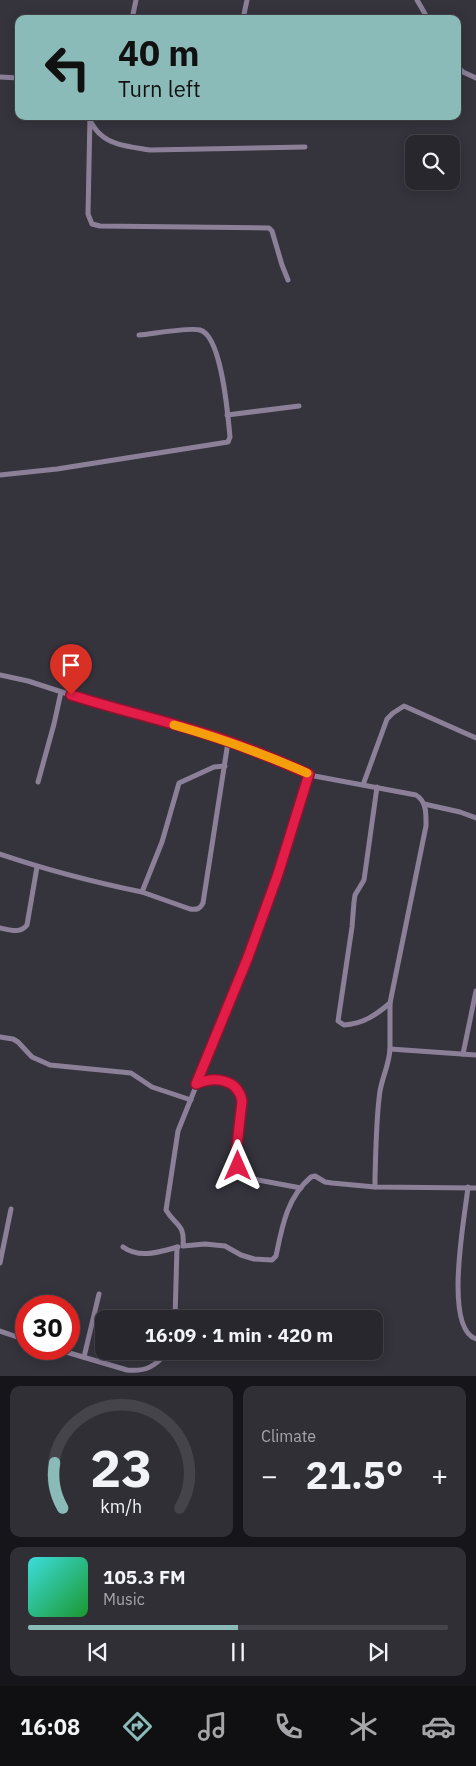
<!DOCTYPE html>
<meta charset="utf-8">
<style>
:root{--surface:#28272e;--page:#302f36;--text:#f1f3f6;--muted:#a5a5aa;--line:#44444a;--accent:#8bbbb9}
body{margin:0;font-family:"IBM Plex Sans",sans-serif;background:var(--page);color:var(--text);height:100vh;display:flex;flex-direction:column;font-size:19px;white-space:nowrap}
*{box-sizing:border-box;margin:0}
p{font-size:16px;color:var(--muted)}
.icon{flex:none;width:28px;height:28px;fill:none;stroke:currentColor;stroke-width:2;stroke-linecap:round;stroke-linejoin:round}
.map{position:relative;height:1376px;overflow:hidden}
.sheet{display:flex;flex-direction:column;gap:10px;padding:10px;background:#161519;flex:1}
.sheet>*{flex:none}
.top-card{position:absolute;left:15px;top:15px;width:446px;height:105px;border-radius:10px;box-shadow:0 2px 12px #0003,0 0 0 1px var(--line);background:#8bbbb9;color:#111;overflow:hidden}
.fabs{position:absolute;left:405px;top:135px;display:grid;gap:10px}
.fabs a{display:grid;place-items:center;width:55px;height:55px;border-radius:10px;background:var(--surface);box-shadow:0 2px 12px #0003,0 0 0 1px var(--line);font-size:25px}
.speed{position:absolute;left:15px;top:1295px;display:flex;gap:10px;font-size:25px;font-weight:700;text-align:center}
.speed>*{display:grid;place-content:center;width:65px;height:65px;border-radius:50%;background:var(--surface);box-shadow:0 2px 12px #0003,0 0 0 1px var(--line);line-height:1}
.speed .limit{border:8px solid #d22;background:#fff;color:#111}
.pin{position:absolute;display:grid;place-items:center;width:42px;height:42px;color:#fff;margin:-51px -21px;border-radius:50% 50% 50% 0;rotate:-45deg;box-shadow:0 0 5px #0007}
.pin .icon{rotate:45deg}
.me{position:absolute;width:55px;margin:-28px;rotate:0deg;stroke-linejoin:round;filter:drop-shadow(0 0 4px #0008)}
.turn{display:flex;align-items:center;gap:18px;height:105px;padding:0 20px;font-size:22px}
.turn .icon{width:65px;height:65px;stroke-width:2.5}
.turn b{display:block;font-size:35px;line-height:42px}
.big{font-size:38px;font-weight:700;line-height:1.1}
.sheet .widget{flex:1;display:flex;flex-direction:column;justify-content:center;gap:8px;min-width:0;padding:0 18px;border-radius:10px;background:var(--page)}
.sheet .dial{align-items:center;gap:0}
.dial svg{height:130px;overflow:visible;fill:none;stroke:var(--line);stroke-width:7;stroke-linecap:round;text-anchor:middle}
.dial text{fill:var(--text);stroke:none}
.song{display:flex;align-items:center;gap:15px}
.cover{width:60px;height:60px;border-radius:8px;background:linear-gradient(135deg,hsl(180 70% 55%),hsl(130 70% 35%))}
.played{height:5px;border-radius:2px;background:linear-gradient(90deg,var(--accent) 50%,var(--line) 50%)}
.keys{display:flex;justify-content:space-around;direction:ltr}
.heat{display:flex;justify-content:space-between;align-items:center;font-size:28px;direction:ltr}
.sheet .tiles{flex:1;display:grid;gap:10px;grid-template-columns:1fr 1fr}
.widget:last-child{grid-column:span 2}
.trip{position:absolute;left:95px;top:1310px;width:288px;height:50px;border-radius:10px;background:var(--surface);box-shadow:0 2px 12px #0003,0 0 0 1px var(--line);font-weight:700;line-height:50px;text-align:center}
.tabs{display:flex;height:80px;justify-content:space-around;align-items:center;background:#101012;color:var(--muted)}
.tabs .icon{width:35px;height:35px}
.tabs .selected{color:var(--accent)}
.tabs b{font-size:22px;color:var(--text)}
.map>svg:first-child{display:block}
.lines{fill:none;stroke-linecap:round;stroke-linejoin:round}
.street{stroke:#8c8099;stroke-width:5}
.route-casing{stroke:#92132f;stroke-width:12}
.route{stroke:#e11d48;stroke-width:9}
.slow{stroke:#f59e0b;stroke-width:9}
</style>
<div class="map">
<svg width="476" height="1376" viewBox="0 0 476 1376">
<rect width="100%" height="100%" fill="#35343d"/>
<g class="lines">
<g class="street">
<path d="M 417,0 L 428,19"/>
<path d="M 132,19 L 136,0"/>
<path d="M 243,19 L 247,0"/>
<path d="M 458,67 L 463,72 L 476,78"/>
<path d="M 0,77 L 19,78"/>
<path d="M 90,116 L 88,214 L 92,224 L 100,226 L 269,228 L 272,231 L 282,265 L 288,280"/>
<path d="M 90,121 C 93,125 96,131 100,134 C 112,146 134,147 150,150 L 305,147"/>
<path d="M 227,415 L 299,406"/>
<path d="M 0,475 L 57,469 L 228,442 L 230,437 C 228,417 222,336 200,330 C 189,327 152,334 139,335"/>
<path d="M 0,675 L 28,681 L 120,711 L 203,733 L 266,755 L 309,775 L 278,874 L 248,957 L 178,1131 L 166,1210 C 176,1227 185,1223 183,1246 L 205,1244 L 225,1246 L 241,1255 L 254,1259 L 272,1260 L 276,1256 C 282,1227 287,1197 311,1177 L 315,1176 L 325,1182 L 332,1183 L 375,1187"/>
<path d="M 309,775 L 416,795 C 427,802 426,814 426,826 L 390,1003 L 390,1049"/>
<path d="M 38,782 L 54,724 L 61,692"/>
<path d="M 363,785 L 387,719 L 393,713 L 404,706 L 476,738"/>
<path d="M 377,787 L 364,880 L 355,895 L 354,902 L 352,927 L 338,1021 L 344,1025 C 363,1024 376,1015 390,1003"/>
<path d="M 424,804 L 460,812 L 476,818"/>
<path d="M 0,854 C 47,870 94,882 142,892 L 162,842 L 179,783 L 214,767 L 225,766"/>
<path d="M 142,892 L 190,909 C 197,910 200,909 203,903 L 228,742"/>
<path d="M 0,928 C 10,930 20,934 27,925 L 37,867"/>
<path d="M 0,1037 L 13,1039 L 18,1042 L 32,1057 L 50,1065 L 131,1073 L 152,1087 L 191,1100"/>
<path d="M 463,1054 L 476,991"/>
<path d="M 476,1055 L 390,1049 C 389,1065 383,1075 380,1091 C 376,1119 376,1149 375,1177 L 375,1187 L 476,1188"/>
<path d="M 197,1084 C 215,1076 239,1078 242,1101 C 240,1120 231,1160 242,1175 L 258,1180 L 301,1188"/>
<path d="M 468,1187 C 465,1216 443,1328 476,1339"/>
<path d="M 123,1247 C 140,1259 159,1252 178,1247"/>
<path d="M 0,1263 L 11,1209"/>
<path d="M 175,1319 L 177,1247"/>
<path d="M 0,1331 L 26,1340"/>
<path d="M 56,1349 L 127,1370 C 146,1372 156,1366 168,1351"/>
<path d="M 84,1357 L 99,1294"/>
</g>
</g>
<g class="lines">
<g class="route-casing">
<path id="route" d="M 71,695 C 115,709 159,719 203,733 C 239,744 275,759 309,774 L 278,874 L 248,957 L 196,1084 C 215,1076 238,1079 242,1101 L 236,1154 L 238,1166"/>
</g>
<use href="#route" class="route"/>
<path class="slow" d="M 174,725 C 220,738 264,754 307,773"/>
</g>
</svg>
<div class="fabs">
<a><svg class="icon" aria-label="search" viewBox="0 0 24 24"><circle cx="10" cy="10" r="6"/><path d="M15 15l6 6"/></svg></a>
</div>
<div class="speed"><div class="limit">30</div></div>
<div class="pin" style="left:71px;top:695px;background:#d93025"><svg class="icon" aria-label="arrive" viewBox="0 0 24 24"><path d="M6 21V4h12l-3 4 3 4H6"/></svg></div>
<svg class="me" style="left:238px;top:1166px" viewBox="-20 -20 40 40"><path d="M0-17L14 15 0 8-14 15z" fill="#e11d48" stroke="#fff" stroke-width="4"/></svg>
<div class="trip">16:09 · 1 min · 420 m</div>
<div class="top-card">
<div class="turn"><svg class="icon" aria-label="left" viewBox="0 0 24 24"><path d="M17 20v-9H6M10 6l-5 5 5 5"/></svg><div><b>40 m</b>Turn left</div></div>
</div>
</div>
<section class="sheet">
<div class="tiles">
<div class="widget dial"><svg viewBox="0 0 100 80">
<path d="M14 69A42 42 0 1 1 86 69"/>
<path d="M14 69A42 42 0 0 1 9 41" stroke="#8bbbb9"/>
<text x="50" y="56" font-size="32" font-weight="700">23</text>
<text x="50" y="72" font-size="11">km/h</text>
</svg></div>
<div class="widget"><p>Climate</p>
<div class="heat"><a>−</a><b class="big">21.5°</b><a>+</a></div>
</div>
<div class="widget">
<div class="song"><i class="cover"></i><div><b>105.3 FM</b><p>Music</p></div></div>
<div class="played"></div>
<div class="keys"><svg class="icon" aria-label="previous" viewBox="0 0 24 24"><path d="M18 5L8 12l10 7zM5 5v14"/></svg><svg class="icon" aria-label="pause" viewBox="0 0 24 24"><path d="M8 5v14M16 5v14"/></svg><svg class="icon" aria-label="next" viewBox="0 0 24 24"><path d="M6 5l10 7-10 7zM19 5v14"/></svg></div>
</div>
</div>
</section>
<nav class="tabs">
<b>16:08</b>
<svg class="icon selected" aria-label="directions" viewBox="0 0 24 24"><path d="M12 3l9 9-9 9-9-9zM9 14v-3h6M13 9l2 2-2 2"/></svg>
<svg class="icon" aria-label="music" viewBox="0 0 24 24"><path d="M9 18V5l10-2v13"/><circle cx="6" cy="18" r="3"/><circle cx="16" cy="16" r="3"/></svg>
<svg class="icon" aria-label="phone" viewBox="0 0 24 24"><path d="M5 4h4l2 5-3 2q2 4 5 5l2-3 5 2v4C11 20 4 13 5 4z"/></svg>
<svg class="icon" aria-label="climate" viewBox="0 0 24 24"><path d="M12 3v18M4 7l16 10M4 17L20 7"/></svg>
<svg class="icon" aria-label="car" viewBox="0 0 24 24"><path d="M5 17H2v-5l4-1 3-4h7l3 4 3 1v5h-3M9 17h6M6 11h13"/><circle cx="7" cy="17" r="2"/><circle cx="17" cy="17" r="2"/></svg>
</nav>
